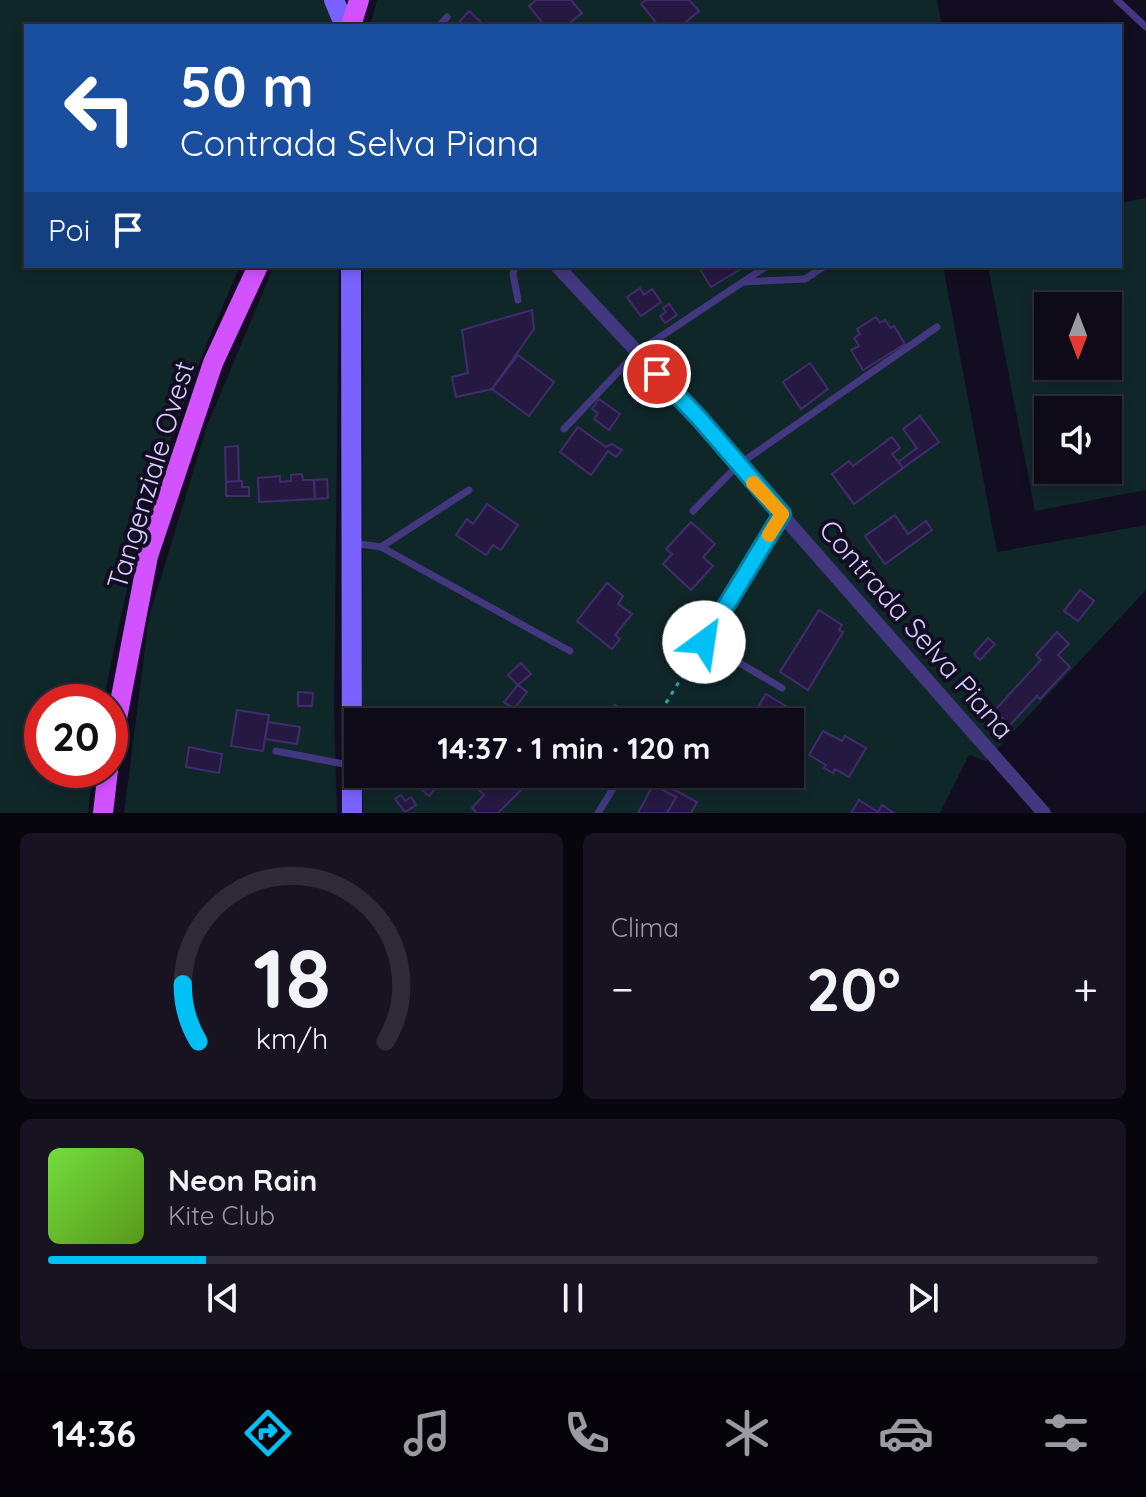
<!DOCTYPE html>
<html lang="it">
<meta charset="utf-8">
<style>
:root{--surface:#0e0a18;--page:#171321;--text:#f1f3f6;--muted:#9b9aa2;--line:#2e2b37;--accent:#00c0f6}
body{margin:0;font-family:Quicksand,sans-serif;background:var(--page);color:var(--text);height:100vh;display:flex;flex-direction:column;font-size:30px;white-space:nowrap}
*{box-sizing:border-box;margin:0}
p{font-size:26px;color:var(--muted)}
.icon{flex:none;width:44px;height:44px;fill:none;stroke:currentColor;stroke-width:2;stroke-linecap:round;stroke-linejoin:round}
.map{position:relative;height:813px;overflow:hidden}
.drawer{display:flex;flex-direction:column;gap:20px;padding:20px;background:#08060d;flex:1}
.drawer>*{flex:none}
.hud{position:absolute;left:24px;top:24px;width:1098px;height:244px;border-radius:0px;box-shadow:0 4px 12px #0003,0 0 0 2px var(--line);background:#1a4fa0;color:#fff;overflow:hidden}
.needle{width:52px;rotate:180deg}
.buttons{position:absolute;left:1034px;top:292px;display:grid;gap:16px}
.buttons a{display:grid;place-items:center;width:88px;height:88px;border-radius:0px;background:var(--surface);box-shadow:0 4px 12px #0003,0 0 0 2px var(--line);font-size:40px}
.speed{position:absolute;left:24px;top:684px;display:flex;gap:16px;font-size:40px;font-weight:700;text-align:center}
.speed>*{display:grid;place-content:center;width:104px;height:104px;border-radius:50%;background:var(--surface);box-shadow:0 4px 12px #0003,0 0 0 2px var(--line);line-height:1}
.speed .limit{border:12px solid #d22;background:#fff;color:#111}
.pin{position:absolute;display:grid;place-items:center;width:68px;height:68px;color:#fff;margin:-34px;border:4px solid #fff;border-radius:50%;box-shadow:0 2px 8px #0007}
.me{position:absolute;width:88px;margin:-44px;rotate:31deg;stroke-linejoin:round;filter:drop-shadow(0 0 6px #0008)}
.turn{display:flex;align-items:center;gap:28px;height:168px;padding:0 24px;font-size:36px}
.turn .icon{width:104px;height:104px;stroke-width:2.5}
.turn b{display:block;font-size:56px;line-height:68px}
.then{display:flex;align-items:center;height:76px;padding:0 24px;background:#0003;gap:16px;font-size:30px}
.big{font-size:60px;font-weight:800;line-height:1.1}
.drawer .card{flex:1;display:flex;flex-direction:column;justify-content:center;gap:12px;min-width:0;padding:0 28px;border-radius:12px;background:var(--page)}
.drawer .dial{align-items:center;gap:0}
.dial svg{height:208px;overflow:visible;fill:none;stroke:var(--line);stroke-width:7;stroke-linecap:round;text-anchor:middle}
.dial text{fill:var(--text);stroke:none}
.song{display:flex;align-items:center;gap:24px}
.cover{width:96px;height:96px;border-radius:12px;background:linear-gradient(135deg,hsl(100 70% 55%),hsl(90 70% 35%))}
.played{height:8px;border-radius:4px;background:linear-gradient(90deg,var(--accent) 15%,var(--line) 15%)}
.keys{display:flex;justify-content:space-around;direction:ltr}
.heat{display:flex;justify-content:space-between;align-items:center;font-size:44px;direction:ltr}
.drawer .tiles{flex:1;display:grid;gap:20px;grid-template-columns:1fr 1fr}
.card:last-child{grid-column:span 2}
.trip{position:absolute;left:344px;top:708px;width:460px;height:80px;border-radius:0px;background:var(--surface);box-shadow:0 4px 12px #0003,0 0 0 2px var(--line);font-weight:800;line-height:80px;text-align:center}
.menu{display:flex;height:128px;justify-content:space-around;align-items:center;background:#06040a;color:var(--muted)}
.menu .icon{width:56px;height:56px}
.menu .on{color:var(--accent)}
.menu b{font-size:36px;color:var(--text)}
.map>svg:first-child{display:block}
.green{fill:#10272a;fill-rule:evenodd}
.building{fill:#261941;stroke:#402b6d;stroke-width:2}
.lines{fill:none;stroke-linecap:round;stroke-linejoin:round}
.path{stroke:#2da9b1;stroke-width:3;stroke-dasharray:4 6;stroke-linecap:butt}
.lane{stroke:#43377f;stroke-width:7}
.street{stroke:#43377f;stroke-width:14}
.secondary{stroke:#7962ff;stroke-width:20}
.primary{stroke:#d352ff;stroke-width:20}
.route-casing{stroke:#007da0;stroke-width:20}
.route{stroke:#00c0f6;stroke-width:14}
.slow{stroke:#f59e0b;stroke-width:14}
.labels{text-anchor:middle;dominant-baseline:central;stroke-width:8;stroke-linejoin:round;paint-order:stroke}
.street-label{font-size:28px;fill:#d8cbff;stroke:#120d20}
</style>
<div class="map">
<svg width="1146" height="813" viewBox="0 0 1146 813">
<rect width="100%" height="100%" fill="#120d20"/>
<g class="green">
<path d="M 0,0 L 323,0 L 335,26 L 26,26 L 26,266 L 240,266 C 204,348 171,431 146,518 C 128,578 116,640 103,702 L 42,702 L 42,770 L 93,770 L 88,813 L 0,813 Z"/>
<path d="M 377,0 L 937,0 L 942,26 L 370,26 Z"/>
<path d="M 1146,198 L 1146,490 L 1035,511 L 988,266 L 1120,266 L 1120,203 ZM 1048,306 L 1108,306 L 1108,366 L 1048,366 ZM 1108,410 L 1108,470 L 1048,470 L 1048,410 Z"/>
<path d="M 274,266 L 339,266 L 334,710 L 337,813 L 124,813 L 149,617 L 207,426 Z"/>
<path d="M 363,266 L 943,266 L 997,552 L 1146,525 L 1146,590 L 986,761 L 969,755 L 940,813 L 363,813 L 362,774 L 790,774 L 790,722 L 362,722 Z"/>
</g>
<g class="building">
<path d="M 536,0 L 571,0 L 582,13 L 566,26 L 545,26 L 529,6 Z"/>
<path d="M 646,0 L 689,0 L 699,11 L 681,26 L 659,26 L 641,4 Z"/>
<path d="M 469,11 L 485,26 L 456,26 Z"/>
<path d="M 698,266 L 746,266 L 711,287 Z"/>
<path d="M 640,288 L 644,295 L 652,289 L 661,302 L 641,316 L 627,297 Z"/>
<path d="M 669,304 L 677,315 L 665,323 L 660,316 L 666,312 L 663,308 Z"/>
<path d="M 532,310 L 534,329 L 492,389 L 456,397 L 452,377 L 468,373 L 462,330 Z"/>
<path d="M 876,317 L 880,323 L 885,320 L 891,328 L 894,326 L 905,344 L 863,370 L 851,350 L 859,346 L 854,338 L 860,334 L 857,329 Z"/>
<path d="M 518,355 L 554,382 L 529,416 L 492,389 Z"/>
<path d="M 810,363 L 828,389 L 801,409 L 783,382 Z"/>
<path d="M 599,399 L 620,414 L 609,430 L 594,419 L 598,413 L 592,409 Z"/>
<path d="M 920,416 L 939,442 L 903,468 L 898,462 L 917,448 L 903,429 Z"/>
<path d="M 578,427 L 606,447 L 612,444 L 622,450 L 616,457 L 608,451 L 591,475 L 560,452 Z"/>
<path d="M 892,437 L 900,448 L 892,454 L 903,468 L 854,504 L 832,474 L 849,461 L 853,466 Z"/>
<path d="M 238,446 L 239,481 L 226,482 L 225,447 Z"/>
<path d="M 302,474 L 303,480 L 314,480 L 315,499 L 259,502 L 258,478 L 280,476 L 280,482 L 291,481 L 291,475 Z"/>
<path d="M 327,479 L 328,498 L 315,499 L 314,480 Z"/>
<path d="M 242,481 L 242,487 L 249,487 L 249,496 L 226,496 L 226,482 Z"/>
<path d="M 487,504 L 518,525 L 501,550 L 493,545 L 486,555 L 456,535 L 467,519 L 473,524 Z"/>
<path d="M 895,515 L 908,534 L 926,521 L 932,530 L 885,564 L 865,536 Z"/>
<path d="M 691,522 L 715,544 L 703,557 L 713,566 L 691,590 L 663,564 L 672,554 L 666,549 Z"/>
<path d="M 607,583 L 623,596 L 618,604 L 632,614 L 615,635 L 620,639 L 612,649 L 577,621 Z"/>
<path d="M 1080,590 L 1094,601 L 1078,621 L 1064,611 Z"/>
<path d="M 819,610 L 842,625 L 839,630 L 843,632 L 808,690 L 780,672 Z"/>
<path d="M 1057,632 L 1069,644 L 1058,655 L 1070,667 L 1040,699 L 1037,696 L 1010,725 L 994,711 L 1041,660 L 1036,655 Z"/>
<path d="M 988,638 L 995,644 L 980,660 L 974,654 Z"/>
<path d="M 521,663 L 531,674 L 518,685 L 508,675 Z"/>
<path d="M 518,685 L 527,692 L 514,709 L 504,702 Z"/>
<path d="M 298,692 L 313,693 L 312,706 L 298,706 Z"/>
<path d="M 766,694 L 794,711 L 787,722 L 749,722 Z"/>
<path d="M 615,705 L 640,721 L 640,722 L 605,722 Z"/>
<path d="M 237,710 L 269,715 L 263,751 L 231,746 Z"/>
<path d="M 268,722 L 300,727 L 297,744 L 265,739 Z"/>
<path d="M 823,731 L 842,741 L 845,736 L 866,748 L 849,777 L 835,769 L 833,773 L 824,768 L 826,765 L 809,755 Z"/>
<path d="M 189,747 L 222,754 L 219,773 L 186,767 Z"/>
<path d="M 404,774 L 443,774 L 446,776 L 429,796 Z"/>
<path d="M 507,774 L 517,774 L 527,784 L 498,813 L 477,813 L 472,808 L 484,795 L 479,790 L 490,779 L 496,785 Z"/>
<path d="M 633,774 L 667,774 L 662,783 L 697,802 L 691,813 L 667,813 L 676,797 Z"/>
<path d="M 653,785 L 676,797 L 667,813 L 638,813 Z"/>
<path d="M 401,795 L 405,801 L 411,797 L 416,805 L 405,812 L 395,799 Z"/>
<path d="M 859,800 L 878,812 L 882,805 L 894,813 L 851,813 Z"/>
</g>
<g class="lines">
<path class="path" d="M 666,703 L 697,652"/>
<g class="lane">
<path d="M 1117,0 L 1146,27"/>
<path d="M 439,26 L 447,17"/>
<path d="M 515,266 L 513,274 L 518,300"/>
<path d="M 743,282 L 805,279 L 825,266"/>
<path d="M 564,429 L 636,353 L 767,266"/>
<path d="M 693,511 L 738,465 L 937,327"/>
<path d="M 782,514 L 704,642 L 782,688"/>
<path d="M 353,543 L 381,547 L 570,651"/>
<path d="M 381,547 L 469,490"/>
<path d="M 654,722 L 660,713"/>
<path d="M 276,751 L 349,765"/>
<path d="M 598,813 L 622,774"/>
</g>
<path class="street" d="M 557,266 L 699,418 L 738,465 L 1044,813"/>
<g class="secondary">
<path d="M 334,0 L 345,26"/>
<path d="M 351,266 L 352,813"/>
</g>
<g class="primary">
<path d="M 351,26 L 359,0"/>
<path d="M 110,755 L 148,556 L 213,363 L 258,266"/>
<path d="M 103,813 L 108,770"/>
</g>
</g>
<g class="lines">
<g class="route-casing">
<path id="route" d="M 657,374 L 699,418 L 782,514 L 704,642"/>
</g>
<use href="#route" class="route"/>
<path class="slow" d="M 753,483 L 782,514 L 769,535"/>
</g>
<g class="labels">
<g class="street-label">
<text transform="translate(150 475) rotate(-73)">Tangenziale Ovest</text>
<text transform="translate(917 629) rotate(49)">Contrada Selva Piana</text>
</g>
</g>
</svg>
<div class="buttons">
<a><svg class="needle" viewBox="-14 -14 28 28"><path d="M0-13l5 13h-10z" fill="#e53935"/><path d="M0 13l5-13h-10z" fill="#9b9aa2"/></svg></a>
<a><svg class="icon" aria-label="sound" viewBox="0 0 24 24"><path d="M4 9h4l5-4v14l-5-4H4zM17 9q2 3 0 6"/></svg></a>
</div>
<div class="speed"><div class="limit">20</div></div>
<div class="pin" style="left:657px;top:374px;background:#d93025"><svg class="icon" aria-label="arrive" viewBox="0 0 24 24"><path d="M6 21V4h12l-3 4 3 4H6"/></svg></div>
<svg class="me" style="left:704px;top:642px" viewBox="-20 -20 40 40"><circle r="19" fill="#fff"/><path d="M0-13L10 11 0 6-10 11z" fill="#00c0f6"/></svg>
<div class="trip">14:37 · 1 min · 120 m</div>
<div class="hud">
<div class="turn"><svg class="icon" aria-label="left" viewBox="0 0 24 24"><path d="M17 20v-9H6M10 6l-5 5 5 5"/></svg><div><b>50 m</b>Contrada Selva Piana</div></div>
<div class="then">Poi<svg class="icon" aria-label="arrive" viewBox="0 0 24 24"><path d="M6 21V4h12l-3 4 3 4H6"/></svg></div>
</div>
</div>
<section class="drawer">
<div class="tiles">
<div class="card dial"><svg viewBox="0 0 100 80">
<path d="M14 69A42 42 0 1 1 86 69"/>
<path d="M14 69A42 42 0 0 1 8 47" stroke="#00c0f6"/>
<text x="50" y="56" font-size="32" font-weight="700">18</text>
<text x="50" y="72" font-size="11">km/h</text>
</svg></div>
<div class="card"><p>Clima</p>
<div class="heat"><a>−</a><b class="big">20°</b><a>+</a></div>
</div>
<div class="card">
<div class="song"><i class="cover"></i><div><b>Neon Rain</b><p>Kite Club</p></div></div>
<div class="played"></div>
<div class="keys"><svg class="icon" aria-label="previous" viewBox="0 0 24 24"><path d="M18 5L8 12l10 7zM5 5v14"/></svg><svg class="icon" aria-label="pause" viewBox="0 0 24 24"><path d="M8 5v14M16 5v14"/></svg><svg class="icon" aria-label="next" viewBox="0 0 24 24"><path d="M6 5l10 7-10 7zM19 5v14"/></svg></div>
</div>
</div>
</section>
<nav class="menu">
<b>14:36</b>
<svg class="icon on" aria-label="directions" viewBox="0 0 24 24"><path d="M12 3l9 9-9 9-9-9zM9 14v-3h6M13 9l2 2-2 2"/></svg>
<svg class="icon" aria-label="music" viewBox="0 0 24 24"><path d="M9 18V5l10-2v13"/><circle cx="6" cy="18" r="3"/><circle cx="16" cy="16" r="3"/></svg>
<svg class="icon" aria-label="phone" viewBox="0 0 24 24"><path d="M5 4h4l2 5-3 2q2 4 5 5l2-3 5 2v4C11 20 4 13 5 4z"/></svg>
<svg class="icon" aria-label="climate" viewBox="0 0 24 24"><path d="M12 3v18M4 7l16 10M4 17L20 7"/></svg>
<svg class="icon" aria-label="car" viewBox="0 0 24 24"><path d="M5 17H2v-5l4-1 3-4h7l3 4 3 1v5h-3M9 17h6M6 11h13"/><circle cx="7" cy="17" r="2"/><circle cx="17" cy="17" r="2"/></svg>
<svg class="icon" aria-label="filters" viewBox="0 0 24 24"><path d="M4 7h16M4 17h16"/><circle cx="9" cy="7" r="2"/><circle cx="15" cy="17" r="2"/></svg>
</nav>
